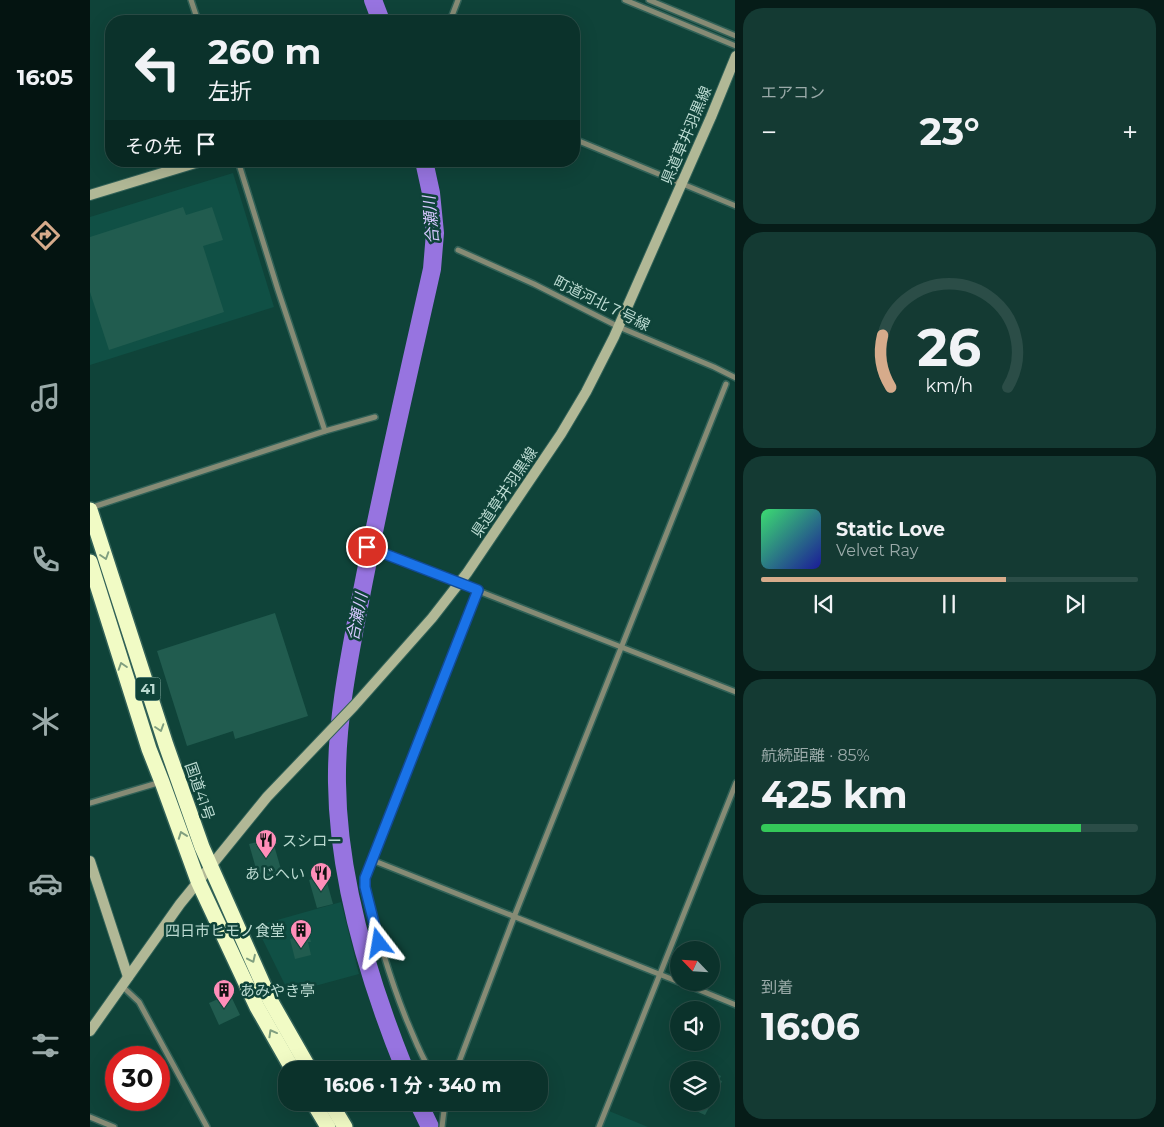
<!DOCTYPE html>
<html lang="ja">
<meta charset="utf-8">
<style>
:root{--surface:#0b322b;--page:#143a33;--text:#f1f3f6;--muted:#9aaaa9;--line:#2b4d47;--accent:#d6ab8b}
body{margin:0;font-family:Montserrat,"Noto Sans JP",sans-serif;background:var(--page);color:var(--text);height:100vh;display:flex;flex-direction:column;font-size:19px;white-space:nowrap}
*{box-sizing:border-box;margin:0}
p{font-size:16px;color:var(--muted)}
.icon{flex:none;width:28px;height:28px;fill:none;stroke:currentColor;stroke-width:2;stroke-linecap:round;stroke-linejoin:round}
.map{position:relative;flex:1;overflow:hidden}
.details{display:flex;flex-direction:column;gap:8px;padding:8px;background:#061c18;width:429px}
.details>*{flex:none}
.guide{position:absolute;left:15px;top:15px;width:475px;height:152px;border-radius:20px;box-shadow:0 5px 20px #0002,0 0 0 1px var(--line);background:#0b322b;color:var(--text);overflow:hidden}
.needle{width:32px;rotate:295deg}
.fabs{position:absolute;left:580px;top:941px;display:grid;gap:10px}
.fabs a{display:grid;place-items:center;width:50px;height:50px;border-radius:50%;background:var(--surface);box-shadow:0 5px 20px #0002,0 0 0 1px var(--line);font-size:25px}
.speed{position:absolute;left:15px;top:1046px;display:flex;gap:10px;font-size:25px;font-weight:700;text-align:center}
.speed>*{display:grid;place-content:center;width:65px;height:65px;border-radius:50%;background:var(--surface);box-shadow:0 5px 20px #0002,0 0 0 1px var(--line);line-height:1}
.speed .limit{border:8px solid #d22;background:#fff;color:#111}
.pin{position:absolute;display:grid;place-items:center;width:42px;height:42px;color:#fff;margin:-21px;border:2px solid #fff;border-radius:50%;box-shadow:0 1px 5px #0007}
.me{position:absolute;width:55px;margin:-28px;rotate:346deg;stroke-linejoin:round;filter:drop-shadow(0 0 4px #0008)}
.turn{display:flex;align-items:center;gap:18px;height:105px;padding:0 20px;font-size:22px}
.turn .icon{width:65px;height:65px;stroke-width:2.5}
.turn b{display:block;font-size:35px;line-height:42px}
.then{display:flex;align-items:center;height:48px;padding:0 20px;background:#0003;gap:10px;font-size:19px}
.big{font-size:38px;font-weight:700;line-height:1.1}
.details .card{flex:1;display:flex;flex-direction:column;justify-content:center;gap:8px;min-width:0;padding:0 18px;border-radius:20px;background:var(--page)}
.details .dial{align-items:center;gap:0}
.dial svg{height:130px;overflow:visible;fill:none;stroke:var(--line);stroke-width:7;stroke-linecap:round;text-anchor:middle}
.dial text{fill:var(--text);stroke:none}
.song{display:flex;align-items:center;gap:15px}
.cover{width:60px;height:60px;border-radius:8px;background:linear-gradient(135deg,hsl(140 70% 55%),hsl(240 70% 35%))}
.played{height:5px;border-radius:2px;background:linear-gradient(90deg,var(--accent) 65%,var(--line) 65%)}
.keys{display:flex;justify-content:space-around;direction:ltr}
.heat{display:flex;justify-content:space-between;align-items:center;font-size:28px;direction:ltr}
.charge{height:8px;border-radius:4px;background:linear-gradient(90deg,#34c759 85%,var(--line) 0)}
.trip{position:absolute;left:188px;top:1061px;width:270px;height:50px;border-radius:20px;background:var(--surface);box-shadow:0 5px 20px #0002,0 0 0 1px var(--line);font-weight:700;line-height:50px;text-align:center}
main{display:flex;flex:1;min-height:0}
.menu{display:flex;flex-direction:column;width:90px;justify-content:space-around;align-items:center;background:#041411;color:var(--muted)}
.menu .icon{width:35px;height:35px}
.menu .on{color:var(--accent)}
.menu b{font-size:22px;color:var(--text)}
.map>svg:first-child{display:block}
.built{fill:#105045}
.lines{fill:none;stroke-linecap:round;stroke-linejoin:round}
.river{stroke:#9774e0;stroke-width:18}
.building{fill:#215c4f}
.street-casing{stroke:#316157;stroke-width:8}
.secondary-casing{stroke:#316157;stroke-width:12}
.highway-casing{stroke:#316157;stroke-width:18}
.street{stroke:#868b75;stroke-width:5}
.secondary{stroke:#b1b896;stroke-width:10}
.highway{stroke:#f1fbc5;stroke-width:15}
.oneway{stroke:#809f7f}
.route-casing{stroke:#114b97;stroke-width:12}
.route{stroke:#1a73e8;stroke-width:9}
.labels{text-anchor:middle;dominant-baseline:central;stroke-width:5;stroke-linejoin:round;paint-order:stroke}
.shield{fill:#0f4339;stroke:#87ada3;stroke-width:1}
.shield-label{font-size:14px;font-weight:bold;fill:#bbdad1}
.street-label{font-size:15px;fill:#bbdad1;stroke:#0f4339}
.poi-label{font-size:15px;fill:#bbdad1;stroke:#0f4339;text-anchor:start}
.water-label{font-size:16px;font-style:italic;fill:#d6c8ff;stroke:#0f4339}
</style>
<main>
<nav class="menu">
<b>16:05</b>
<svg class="icon on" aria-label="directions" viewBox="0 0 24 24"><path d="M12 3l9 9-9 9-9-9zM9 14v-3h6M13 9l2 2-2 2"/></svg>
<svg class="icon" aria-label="music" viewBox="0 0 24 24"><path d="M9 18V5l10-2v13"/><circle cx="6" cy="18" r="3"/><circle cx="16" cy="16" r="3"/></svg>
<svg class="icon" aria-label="phone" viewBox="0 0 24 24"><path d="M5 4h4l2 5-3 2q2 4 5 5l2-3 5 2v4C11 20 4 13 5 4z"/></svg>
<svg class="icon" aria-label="climate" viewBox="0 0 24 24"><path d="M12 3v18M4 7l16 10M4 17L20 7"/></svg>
<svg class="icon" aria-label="car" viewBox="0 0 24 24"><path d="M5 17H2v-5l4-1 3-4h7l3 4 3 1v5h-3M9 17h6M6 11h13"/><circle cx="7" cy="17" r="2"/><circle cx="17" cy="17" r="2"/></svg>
<svg class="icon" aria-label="filters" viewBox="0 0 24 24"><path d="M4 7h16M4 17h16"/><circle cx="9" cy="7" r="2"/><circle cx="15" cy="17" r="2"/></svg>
</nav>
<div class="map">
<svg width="646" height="1127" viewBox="0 0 646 1127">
<rect width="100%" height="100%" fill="#0f4339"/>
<g class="built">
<path d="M 143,173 L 184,307 L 0,365 L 0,217 Z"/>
<path d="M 251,902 L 269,974 L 199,993 L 166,926 Z"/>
<path d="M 519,1111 L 558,1127 L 513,1127 Z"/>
</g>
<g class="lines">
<g class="river">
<path d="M 283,0 L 291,21"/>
<path d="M 315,1070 C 279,981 248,879 247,783 C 246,719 260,654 272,591 C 293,483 318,376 342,269 L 345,233 L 341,193 L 334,161"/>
<path d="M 328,1102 L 340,1127"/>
</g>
</g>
<g class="building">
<path d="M 93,207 L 96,215 L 122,207 L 133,240 L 113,246 L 134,312 L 19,350 L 0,292 L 0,237 Z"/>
<path d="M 185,613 L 218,716 L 145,739 L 143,731 L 97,746 L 67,651 Z"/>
<path d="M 182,838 L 192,873 L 169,879 L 159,844 Z"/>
<path d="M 235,875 L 243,904 L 227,908 L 219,880 Z"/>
<path d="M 219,934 L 221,942 L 218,942 L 221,955 L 205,959 L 200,939 Z"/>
<path d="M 138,990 L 150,1015 L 129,1025 L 119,1003 L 128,999 L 126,995 Z"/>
<path d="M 622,1072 L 631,1076 L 629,1080 L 632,1081 L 626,1095 L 621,1094 Z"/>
<path d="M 607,1102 L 622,1102 L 615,1115 L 604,1110 Z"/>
</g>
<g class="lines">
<g class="street-casing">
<g id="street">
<path d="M 101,0 L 108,21"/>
<path d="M 535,0 L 646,46"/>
<path d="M 559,0 L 646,36"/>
<path d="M 360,21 L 368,0"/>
<path d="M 484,139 L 646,206"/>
<path d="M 148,161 L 188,290 L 235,431"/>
<path d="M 368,250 L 444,284 L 529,327 L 624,367 L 646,378"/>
<path d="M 6,506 L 235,431 L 285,417"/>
<path d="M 266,543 L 646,692"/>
<path d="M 0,803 L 71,782"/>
<path d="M 282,860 L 589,982"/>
<path d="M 590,982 L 646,1005"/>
<path d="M 32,986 L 49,1002 L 117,1127"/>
<path d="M 340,1070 C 330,1054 324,1037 317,1021 C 299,977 287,933 275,887 L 275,878 L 389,590"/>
<path d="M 366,1070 L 424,917 L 636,384"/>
<path d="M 0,1117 L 24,1127"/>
<path d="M 352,1127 L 355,1102"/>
<path d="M 509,1127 L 646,783"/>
</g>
</g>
<g class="secondary-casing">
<g id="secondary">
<path d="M 0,195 L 112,161"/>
<path d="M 0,861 L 38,977"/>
<path d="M 0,1031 L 90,904 L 177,797 L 264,706 L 342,618 L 377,573 L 471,434 L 496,392 L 524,337 L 621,117 L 646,56"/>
</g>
</g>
<g class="highway-casing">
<g id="highway">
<path d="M 0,510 L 76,745 L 112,847 L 180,1000 L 220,1070"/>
<path d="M 0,562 L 59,749 L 72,782 L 108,881 L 167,1007 L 203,1070"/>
<path d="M 223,1102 L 238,1127"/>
<path d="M 240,1102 L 255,1127"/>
</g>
</g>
<use href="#street" class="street"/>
<use href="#secondary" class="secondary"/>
<use href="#highway" class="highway"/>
</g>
<defs><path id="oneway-chevron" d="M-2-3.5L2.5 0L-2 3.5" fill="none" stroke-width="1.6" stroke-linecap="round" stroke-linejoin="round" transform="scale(1.25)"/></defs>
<g class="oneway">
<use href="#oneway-chevron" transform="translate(15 556) rotate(72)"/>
<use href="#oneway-chevron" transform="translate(32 666) rotate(-108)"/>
<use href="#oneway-chevron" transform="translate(70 728) rotate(72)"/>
<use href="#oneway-chevron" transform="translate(92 835) rotate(-110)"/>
<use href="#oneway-chevron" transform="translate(162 959) rotate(65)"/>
<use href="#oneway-chevron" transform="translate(182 1033) rotate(-119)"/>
</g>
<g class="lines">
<g class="route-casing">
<path id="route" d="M 277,547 L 388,590 L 275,878 L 275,887 L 289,943"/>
</g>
<use href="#route" class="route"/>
</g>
<defs>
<g id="restaurant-pin" transform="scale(1.125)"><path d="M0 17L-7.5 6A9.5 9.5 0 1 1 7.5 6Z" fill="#ff8eb9" stroke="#0f4339"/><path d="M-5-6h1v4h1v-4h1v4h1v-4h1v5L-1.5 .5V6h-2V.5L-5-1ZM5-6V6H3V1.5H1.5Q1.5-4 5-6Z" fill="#111"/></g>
<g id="building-pin" transform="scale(1.125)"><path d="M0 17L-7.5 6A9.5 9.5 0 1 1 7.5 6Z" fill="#ff8eb9" stroke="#0f4339"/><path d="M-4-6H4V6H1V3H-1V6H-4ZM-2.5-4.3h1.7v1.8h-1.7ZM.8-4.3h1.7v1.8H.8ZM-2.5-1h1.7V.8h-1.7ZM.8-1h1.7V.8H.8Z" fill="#111"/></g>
</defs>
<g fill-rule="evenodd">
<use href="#restaurant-pin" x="176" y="840"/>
<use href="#restaurant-pin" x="231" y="873"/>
<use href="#building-pin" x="211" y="930"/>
<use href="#building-pin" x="134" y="990"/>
</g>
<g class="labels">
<rect class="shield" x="45.5" y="677.5" width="25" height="23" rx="4"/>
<g class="shield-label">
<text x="58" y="689">41</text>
</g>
<g class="street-label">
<text transform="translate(596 135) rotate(-67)">県道草井羽黒線</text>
<text transform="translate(512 303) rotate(26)">町道河北７号線</text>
<text transform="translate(414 492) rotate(-56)">県道草井羽黒線</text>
<text transform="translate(110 791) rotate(71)">国道41号</text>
</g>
<g class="poi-label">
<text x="192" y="840">スシロー</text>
<text x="215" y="873" text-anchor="end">あじへい</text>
<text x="195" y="930" text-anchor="end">四日市ヒモノ食堂</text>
<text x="150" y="990">あみやき亭</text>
</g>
<g class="water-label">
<text transform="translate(341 220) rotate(-95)">合瀬川</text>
<text transform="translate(267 617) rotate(-79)">合瀬川</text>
</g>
</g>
</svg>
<div class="fabs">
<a><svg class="needle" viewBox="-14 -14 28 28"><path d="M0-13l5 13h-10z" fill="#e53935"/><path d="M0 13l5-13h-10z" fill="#9aaaa9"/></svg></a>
<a><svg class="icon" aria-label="sound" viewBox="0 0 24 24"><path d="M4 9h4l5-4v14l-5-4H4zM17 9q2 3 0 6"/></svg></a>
<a><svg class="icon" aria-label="layers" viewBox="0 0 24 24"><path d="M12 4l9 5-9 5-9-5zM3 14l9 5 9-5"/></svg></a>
</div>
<div class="speed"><div class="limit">30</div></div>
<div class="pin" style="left:277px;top:547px;background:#d93025"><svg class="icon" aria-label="arrive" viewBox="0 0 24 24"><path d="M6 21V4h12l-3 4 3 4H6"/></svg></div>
<svg class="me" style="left:289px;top:943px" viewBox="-20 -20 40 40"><path d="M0-17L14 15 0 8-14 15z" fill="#1a73e8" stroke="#fff" stroke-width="4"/></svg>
<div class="trip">16:06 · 1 分 · 340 m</div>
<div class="guide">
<div class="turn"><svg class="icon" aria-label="left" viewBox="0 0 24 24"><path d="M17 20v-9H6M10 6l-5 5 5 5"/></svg><div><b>260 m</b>左折</div></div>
<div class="then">その先<svg class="icon" aria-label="arrive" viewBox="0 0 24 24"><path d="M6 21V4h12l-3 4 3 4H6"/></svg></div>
</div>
</div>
<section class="details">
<div class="card"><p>エアコン</p>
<div class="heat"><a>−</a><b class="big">23°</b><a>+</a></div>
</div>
<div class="card dial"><svg viewBox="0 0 100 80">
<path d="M14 69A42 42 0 1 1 86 69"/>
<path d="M14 69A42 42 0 0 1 9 37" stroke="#d6ab8b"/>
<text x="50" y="56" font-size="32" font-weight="700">26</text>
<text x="50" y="72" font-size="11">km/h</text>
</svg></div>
<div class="card">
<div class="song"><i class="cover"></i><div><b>Static Love</b><p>Velvet Ray</p></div></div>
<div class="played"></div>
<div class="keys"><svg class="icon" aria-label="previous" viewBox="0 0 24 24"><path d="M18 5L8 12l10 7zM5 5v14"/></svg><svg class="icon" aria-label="pause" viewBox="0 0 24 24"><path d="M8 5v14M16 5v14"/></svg><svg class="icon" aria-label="next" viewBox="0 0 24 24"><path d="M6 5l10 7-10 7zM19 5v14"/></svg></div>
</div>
<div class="card"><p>航続距離 · 85%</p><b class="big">425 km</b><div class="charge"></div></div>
<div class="card"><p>到着</p><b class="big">16:06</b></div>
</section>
</main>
